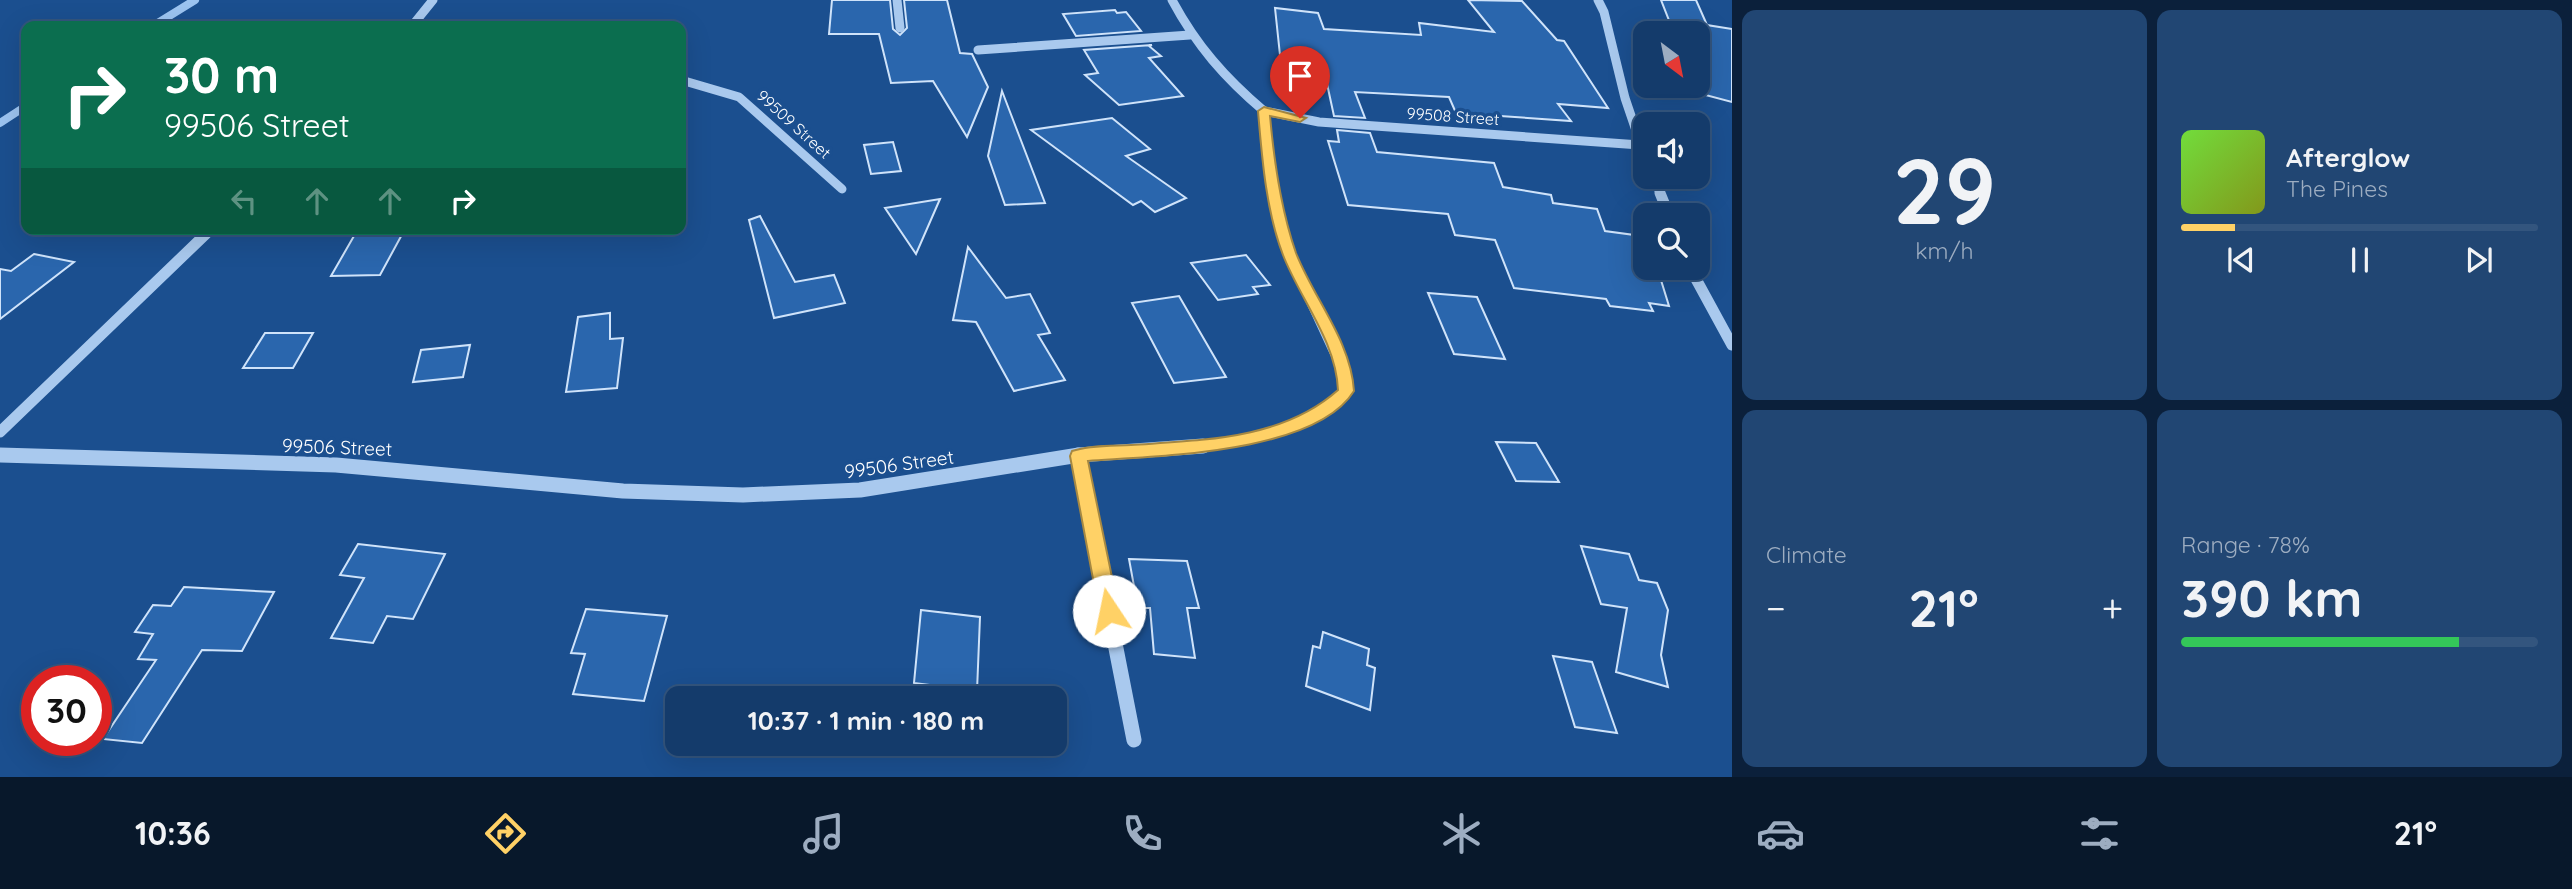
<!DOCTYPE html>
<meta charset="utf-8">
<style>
:root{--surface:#143b6b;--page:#214673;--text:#f1f3f6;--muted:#9dadc1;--line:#33557e;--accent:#ffd166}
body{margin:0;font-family:Quicksand,sans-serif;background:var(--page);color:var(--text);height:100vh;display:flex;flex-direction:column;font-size:26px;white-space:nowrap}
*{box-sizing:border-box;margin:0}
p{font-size:23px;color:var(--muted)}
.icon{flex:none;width:38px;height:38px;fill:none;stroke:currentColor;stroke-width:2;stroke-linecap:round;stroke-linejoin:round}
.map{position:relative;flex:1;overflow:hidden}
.panel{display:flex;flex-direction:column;gap:10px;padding:10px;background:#0b203b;width:840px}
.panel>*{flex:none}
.hud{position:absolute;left:21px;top:21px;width:665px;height:214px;border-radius:14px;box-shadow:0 7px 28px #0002,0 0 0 2px var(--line);background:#0b6e4f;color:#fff;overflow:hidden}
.needle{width:46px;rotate:148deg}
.fabs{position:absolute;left:1633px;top:21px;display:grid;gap:14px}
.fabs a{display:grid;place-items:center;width:77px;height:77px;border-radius:14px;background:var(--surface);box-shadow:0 7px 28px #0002,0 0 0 2px var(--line);font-size:35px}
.speed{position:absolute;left:21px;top:665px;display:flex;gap:14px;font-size:35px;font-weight:700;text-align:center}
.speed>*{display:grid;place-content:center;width:91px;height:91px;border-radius:50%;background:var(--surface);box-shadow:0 7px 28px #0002,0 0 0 2px var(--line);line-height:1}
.speed .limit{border:10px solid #d22;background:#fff;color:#111}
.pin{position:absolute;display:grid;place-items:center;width:60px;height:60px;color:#fff;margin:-72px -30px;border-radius:50% 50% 50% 0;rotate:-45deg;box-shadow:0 0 7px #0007}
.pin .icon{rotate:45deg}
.me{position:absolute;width:77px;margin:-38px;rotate:349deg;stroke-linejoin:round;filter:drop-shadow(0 0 5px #0008)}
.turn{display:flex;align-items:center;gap:24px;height:147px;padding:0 28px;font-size:32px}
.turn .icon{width:91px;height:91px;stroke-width:2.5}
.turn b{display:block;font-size:49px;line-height:60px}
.lanes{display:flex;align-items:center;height:66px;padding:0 28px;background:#0003;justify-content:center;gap:35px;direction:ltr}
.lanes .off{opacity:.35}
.big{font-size:52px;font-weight:700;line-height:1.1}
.panel .tile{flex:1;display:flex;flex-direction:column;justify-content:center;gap:10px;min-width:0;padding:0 24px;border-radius:14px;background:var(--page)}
.panel .dial{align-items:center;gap:0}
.dial b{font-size:91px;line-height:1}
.song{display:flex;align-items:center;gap:21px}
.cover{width:84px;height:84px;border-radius:10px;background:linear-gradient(135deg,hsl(100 70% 55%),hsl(70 70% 35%))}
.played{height:7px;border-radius:4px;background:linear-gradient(90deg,var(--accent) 15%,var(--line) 15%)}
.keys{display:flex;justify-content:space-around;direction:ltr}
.heat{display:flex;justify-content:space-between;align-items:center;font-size:38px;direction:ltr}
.charge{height:10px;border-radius:5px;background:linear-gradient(90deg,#34c759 78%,var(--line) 0)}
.panel .tiles{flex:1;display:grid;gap:10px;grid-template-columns:repeat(2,1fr)}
.trip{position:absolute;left:665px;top:686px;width:402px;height:70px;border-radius:14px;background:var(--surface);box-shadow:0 7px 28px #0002,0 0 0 2px var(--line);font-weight:700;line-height:70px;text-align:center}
.dock{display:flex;height:112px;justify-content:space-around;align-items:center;background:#08182b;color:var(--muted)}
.dock .icon{width:49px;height:49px}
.dock .on{color:var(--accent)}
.dock b{font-size:32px;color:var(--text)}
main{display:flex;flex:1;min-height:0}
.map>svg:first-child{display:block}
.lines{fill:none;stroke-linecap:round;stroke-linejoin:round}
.stream{stroke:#9cc4f0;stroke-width:8}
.building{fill:#2a66ad;stroke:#cfe3fa;stroke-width:2}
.minor-far2{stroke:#a9c9ee;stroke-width:9}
.minor-far1{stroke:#a9c9ee;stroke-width:11}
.minor{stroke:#a9c9ee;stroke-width:15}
.route{fill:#ffd166;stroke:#a68842;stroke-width:2}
.labels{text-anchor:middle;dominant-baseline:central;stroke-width:7;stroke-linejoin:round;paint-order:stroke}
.far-street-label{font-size:16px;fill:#fff;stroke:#1b4f8f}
.street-label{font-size:19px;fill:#fff;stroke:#1b4f8f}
</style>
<main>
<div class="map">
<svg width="1732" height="777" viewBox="0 0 1732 777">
<rect width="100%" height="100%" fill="#1b4f8f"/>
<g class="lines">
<g class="stream">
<path d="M 153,26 L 195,0"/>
<path d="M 0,123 L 26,106"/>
</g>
</g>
<g class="building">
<path d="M 832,0 L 890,0 L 893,29 L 900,35 L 907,28 L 904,0 L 947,0 L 960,53 L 972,54 L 988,87 L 967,137 L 933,81 L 891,83 L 879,34 L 829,34 Z"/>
<path d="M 1468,0 L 1522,1 L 1557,40 L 1564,41 L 1608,108 L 1558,104 L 1571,121 L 1456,113 L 1449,97 L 1355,92 L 1365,118 L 1334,116 L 1324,70 L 1315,69 L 1313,58 L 1280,55 L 1275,8 L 1318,13 L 1324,29 L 1421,35 L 1419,23 L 1494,32 Z"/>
<path d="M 1661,0 L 1696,0 L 1707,25 L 1732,29 L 1732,102 L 1683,89 L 1684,86 L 1698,86 L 1698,33 L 1674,33 Z"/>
<path d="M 1115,10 L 1117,13 L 1126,12 L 1141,31 L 1076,36 L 1063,14 Z"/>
<path d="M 1152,45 L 1149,46 L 1161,56 L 1149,58 L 1183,96 L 1119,105 L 1085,75 L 1098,73 L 1084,50 Z"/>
<path d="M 1002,91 L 1045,203 L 1005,205 L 988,156 Z"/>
<path d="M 1112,118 L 1150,149 L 1126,156 L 1186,198 L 1155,212 L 1141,201 L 1133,205 L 1031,130 Z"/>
<path d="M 1337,130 L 1370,133 L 1377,152 L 1494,163 L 1503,187 L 1551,195 L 1553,203 L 1597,209 L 1605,231 L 1634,235 L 1645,268 L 1660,277 L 1669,306 L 1649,303 L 1653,311 L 1610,306 L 1606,299 L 1514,288 L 1495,240 L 1455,235 L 1448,214 L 1348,205 L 1328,141 L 1339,142 Z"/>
<path d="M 893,142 L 901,171 L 871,174 L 864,145 Z"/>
<path d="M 940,199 L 916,254 L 885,208 Z"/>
<path d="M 760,216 L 795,282 L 834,275 L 845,303 L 774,318 L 749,220 Z"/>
<path d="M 358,229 L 405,229 L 380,275 L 331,276 Z"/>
<path d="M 968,247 L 1006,298 L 1030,294 L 1050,333 L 1038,335 L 1065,380 L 1014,391 L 976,322 L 953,320 Z"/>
<path d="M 34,254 L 74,262 L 0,319 L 0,269 L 11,271 Z"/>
<path d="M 1246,255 L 1270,285 L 1253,287 L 1258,294 L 1218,300 L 1191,263 Z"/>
<path d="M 1428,293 L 1477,297 L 1505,359 L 1454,354 Z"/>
<path d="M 1179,296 L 1226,377 L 1174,383 L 1132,303 Z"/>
<path d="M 610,313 L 610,339 L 623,338 L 617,388 L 566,392 L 578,317 Z"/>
<path d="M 265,333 L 313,333 L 293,368 L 243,368 Z"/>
<path d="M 470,345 L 463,377 L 413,382 L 421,350 Z"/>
<path d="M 1496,442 L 1536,443 L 1559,482 L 1516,481 Z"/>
<path d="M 358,544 L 445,554 L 413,619 L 387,616 L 373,643 L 331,638 L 364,578 L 340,575 Z"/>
<path d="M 1581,546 L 1629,554 L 1639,580 L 1657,583 L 1668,610 L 1661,655 L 1668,687 L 1616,672 L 1627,608 L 1601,604 Z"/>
<path d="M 1129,559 L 1187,561 L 1199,608 L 1187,608 L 1195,658 L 1154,654 L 1150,608 L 1138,608 Z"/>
<path d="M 184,587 L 274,592 L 242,651 L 202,650 L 142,743 L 103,739 L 156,660 L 138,659 L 153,634 L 135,632 L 153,605 L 171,606 Z"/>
<path d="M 586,609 L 667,616 L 644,701 L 573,694 L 585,654 L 571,653 Z"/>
<path d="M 921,610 L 980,617 L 977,691 L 914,683 Z"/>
<path d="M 1323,632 L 1369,649 L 1367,665 L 1375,668 L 1370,710 L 1306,686 L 1313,646 L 1320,648 Z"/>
<path d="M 1553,656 L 1592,662 L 1617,733 L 1575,727 Z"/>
</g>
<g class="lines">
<g class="minor-far2">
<path d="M 897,0 L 900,28"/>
<path d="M 1172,0 C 1196,45 1225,78 1264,111 L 1274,195"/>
<path d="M 1598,0 L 1604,12 L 1625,98 L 1645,157"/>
<path d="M 412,26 L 433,0"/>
<path d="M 978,50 L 1190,35"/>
<path d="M 681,80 L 739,97 L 842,189"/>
<path d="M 1264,111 L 1319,122 L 1640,145"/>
<path d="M 1653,177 L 1661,195"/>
</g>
<g class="minor-far1">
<path d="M 1660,193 L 1669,215"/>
<path d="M 1690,268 L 1732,345"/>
<path d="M 0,432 L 211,229"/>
<path d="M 1186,448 C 1251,441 1294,434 1346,392 L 1345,374 L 1290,255 L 1274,193"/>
</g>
<g class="minor">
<path d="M 0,455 L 336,465 L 623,491 L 743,495 L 860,490 L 1079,455 L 1203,446"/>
<path d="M 1078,455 L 1134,740"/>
</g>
</g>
<path class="route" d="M 1264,107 L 1306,118 L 1300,122 L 1270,116 C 1274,161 1281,210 1296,253 C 1314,299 1351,341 1354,391 C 1315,454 1155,456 1088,461 L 1119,611 L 1116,617 L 1109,619 L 1102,617 L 1099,611 L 1070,456 L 1072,451 C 1090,445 1112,446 1131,445 C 1202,440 1282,440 1338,390 C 1336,341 1300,299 1283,255 C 1266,211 1262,158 1258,111 Z"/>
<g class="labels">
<g class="far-street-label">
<text transform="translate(1453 116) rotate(4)">99508 Street</text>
<text transform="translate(794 124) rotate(42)">99509 Street</text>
</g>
<g class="street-label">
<text transform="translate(337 447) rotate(2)">99506 Street</text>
<text transform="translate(899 464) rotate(-8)">99506 Street</text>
</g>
</g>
</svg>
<div class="fabs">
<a><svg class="needle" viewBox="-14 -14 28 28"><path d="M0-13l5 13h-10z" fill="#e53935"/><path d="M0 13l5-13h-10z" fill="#9dadc1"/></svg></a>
<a><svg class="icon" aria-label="sound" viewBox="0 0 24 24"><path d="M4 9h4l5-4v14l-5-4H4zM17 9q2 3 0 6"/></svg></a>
<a><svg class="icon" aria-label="search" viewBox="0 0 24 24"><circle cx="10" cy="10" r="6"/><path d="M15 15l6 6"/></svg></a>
</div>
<div class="speed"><div class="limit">30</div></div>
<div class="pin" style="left:1300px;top:118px;background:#d93025"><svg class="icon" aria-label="arrive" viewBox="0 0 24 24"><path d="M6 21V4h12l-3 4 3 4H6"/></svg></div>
<svg class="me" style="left:1109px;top:611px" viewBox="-20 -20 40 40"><circle r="19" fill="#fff"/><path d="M0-13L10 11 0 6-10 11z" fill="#ffd166"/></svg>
<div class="trip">10:37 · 1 min · 180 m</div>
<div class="hud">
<div class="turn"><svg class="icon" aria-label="right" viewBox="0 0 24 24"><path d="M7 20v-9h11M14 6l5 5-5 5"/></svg><div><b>30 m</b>99506 Street</div></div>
<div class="lanes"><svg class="icon off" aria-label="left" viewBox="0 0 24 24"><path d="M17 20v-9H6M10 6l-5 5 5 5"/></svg><svg class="icon off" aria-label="ahead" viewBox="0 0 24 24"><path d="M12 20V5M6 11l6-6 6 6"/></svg><svg class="icon off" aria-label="ahead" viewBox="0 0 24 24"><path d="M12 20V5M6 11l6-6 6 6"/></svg><svg class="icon" aria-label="right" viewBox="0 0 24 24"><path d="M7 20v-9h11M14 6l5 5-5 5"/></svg></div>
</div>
</div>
<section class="panel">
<div class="tiles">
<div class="tile dial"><b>29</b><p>km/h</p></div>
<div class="tile">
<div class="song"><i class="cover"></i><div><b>Afterglow</b><p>The Pines</p></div></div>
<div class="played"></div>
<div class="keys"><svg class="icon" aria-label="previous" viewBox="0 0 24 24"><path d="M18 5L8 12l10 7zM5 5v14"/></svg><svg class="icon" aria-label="pause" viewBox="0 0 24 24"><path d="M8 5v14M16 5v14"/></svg><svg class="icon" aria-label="next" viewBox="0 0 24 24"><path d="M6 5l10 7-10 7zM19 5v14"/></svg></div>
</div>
<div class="tile"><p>Climate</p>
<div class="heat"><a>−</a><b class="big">21°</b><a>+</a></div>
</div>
<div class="tile"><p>Range · 78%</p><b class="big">390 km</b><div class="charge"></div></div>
</div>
</section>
</main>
<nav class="dock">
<b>10:36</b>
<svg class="icon on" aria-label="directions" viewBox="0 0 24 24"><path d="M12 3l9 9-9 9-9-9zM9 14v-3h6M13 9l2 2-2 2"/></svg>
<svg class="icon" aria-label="music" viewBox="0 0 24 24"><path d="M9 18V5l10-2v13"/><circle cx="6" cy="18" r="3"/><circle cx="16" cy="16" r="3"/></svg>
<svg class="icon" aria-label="phone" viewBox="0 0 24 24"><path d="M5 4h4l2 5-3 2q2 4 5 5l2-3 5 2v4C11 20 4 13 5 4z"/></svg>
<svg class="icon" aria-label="climate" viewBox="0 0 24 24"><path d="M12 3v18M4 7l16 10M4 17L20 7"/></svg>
<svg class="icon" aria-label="car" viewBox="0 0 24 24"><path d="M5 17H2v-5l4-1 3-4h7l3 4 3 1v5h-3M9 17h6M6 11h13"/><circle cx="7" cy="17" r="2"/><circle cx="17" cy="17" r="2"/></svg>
<svg class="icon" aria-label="filters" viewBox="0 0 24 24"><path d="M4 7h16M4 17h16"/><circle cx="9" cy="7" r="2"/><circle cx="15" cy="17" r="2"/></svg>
<b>21°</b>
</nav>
